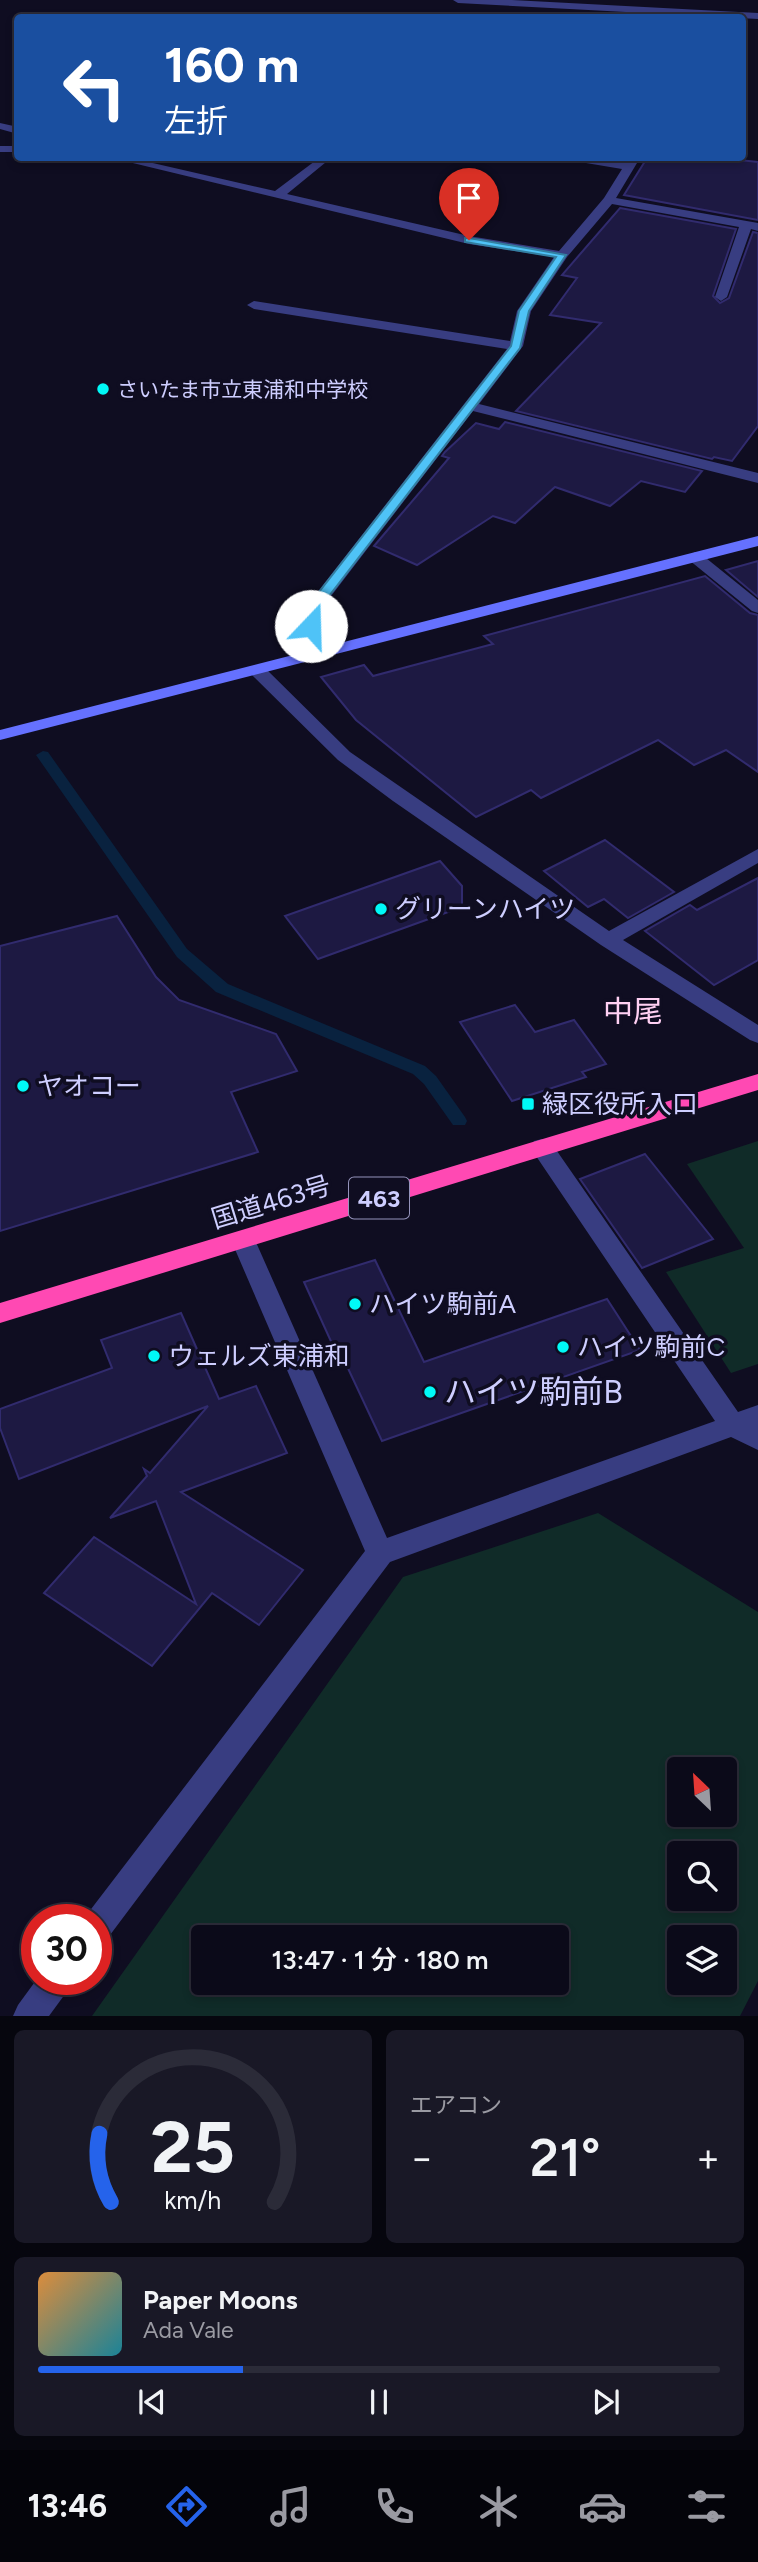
<!DOCTYPE html>
<html lang="ja">
<meta charset="utf-8">
<style>
:root{--surface:#0b0a19;--page:#191826;--text:#f1f3f6;--muted:#9a9aa2;--line:#2b2b38;--accent:#2563eb}
body{margin:0;font-family:Figtree,"Noto Sans JP",sans-serif;background:var(--page);color:var(--text);height:100vh;display:flex;flex-direction:column;font-size:26px;white-space:nowrap}
*{box-sizing:border-box;margin:0}
p{font-size:23px;color:var(--muted)}
.icon{flex:none;width:38px;height:38px;fill:none;stroke:currentColor;stroke-width:2;stroke-linecap:round;stroke-linejoin:round}
.map{position:relative;height:2016px;overflow:hidden}
.details{display:flex;flex-direction:column;gap:14px;padding:14px;background:#06060e;flex:1}
.details>*{flex:none}
.guide{position:absolute;left:14px;top:14px;width:732px;height:147px;border-radius:7px;box-shadow:0 4px 10px #0003,0 0 0 2px var(--line);background:#1a4fa0;color:#fff;overflow:hidden}
.needle{width:46px;rotate:335deg}
.buttons{position:absolute;left:667px;top:1757px;display:grid;gap:14px}
.buttons a{display:grid;place-items:center;width:70px;height:70px;border-radius:7px;background:var(--surface);box-shadow:0 4px 10px #0003,0 0 0 2px var(--line);font-size:35px}
.speed{position:absolute;left:21px;top:1904px;display:flex;gap:14px;font-size:35px;font-weight:700;text-align:center}
.speed>*{display:grid;place-content:center;width:91px;height:91px;border-radius:50%;background:var(--surface);box-shadow:0 4px 10px #0003,0 0 0 2px var(--line);line-height:1}
.speed .limit{border:10px solid #d22;background:#fff;color:#111}
.pin{position:absolute;display:grid;place-items:center;width:60px;height:60px;color:#fff;margin:-72px -30px;border-radius:50% 50% 50% 0;rotate:-45deg;box-shadow:0 0 7px #0007}
.pin .icon{rotate:45deg}
.me{position:absolute;width:77px;margin:-38px;rotate:21deg;stroke-linejoin:round;filter:drop-shadow(0 0 5px #0008)}
.turn{display:flex;align-items:center;gap:24px;height:147px;padding:0 35px;font-size:32px}
.turn .icon{width:91px;height:91px;stroke-width:2.5}
.turn b{display:block;font-size:49px;line-height:60px}
.big{font-size:52px;font-weight:600;line-height:1.1}
.details .card{flex:1;display:flex;flex-direction:column;justify-content:center;gap:10px;min-width:0;padding:0 24px;border-radius:10px;background:var(--page)}
.details .dial{align-items:center;gap:0}
.dial svg{height:182px;overflow:visible;fill:none;stroke:var(--line);stroke-width:7;stroke-linecap:round;text-anchor:middle}
.dial text{fill:var(--text);stroke:none}
.song{display:flex;align-items:center;gap:21px}
.cover{width:84px;height:84px;border-radius:10px;background:linear-gradient(135deg,hsl(30 70% 55%),hsl(190 70% 35%))}
.played{height:7px;border-radius:4px;background:linear-gradient(90deg,var(--accent) 30%,var(--line) 30%)}
.keys{display:flex;justify-content:space-around;direction:ltr}
.heat{display:flex;justify-content:space-between;align-items:center;font-size:38px;direction:ltr}
.details .tiles{flex:1;display:grid;gap:14px;grid-template-columns:1fr 1fr}
.card:last-child{grid-column:span 2}
.trip{position:absolute;left:191px;top:1925px;width:378px;height:70px;border-radius:7px;background:var(--surface);box-shadow:0 4px 10px #0003,0 0 0 2px var(--line);font-weight:600;line-height:70px;text-align:center}
.tabs{display:flex;height:112px;justify-content:space-around;align-items:center;background:#04040a;color:var(--muted)}
.tabs .icon{width:49px;height:49px}
.tabs .current{color:var(--accent)}
.tabs b{font-size:32px;color:var(--text)}
.map>svg:first-child{display:block}
.green{fill:#102b28;fill-rule:evenodd}
.lines{fill:none;stroke-linecap:round;stroke-linejoin:round}
.stream{fill:#09223f;fill-rule:evenodd}
.building{fill:#1d1942;stroke:#312b6e;stroke-width:2}
.street{fill:#383d81;fill-rule:evenodd}
.secondary{fill:#6571ff;fill-rule:evenodd}
.highway{fill:#ff49b3;fill-rule:evenodd}
.route{fill:#4fc3f7;stroke:#337fa1;stroke-width:2}
.poi-dot{fill:#00f9f7;stroke:#0f0d21;stroke-width:2.5}
.labels{text-anchor:middle;dominant-baseline:central;stroke-width:7;stroke-linejoin:round;paint-order:stroke}
.far-poi-label{font-size:21px;fill:#ceceff;stroke:#0f0d21;text-anchor:start}
.shield{fill:#0f0d21;stroke:#9594bc;stroke-width:2}
.shield-label{font-size:24px;font-weight:bold;fill:#ceceff}
.poi-label{font-size:26px;fill:#ceceff;stroke:#0f0d21;text-anchor:start}
.street-label{font-size:26px;fill:#ceceff;stroke:#0f0d21}
.quarter-label{font-size:30px;fill:#ffd0f3;stroke:#0f0d21}
.near-poi-label{font-size:32px;fill:#ceceff;stroke:#0f0d21;text-anchor:start}
</style>
<div class="map">
<svg width="758" height="2016" viewBox="0 0 758 2016">
<rect width="100%" height="100%" fill="#0f0d21"/>
<g class="green">
<path d="M 758,1141 L 758,1364 L 731,1373 L 666,1272 L 744,1248 L 687,1164 Z"/>
<path d="M 598,1513 L 758,1612 L 758,1981 L 740,2016 L 92,2016 L 403,1577 ZM 679,1769 L 724,1769 L 724,1815 L 679,1815 ZM 679,1853 L 724,1853 L 724,1899 L 679,1899 ZM 203,1937 L 556,1937 L 556,1983 L 203,1983 ZM 679,1937 L 724,1937 L 724,1983 L 679,1983 Z"/>
</g>
<g class="lines">
<path class="stream" d="M 43,751 L 48,752 L 187,949 L 228,984 L 425,1066 L 436,1076 L 465,1117 L 467,1121 L 465,1125 L 453,1125 L 424,1084 L 413,1074 L 216,992 L 177,957 L 36,755 Z"/>
</g>
<g class="building">
<path d="M 647,158 L 721,158 L 758,162 L 758,220 L 624,195 Z"/>
<path d="M 620,208 L 736,229 L 713,296 L 720,303 L 729,298 L 753,232 L 758,233 L 758,426 L 732,461 L 714,457 L 712,459 L 516,411 L 601,323 L 550,315 L 577,278 L 562,275 Z"/>
<path d="M 505,422 L 702,471 L 685,492 L 641,481 L 610,506 L 555,487 L 515,523 L 493,516 L 417,565 L 374,546 L 449,458 L 442,456 L 445,452 L 476,423 L 499,429 Z"/>
<path d="M 758,561 L 758,597 L 726,570 Z"/>
<path d="M 705,576 L 750,613 L 758,615 L 758,772 L 726,750 L 694,765 L 658,740 L 541,798 L 531,790 L 476,817 L 356,720 L 321,677 L 364,665 L 373,676 L 493,644 L 484,636 Z"/>
<path d="M 605,840 L 674,892 L 628,918 L 604,899 L 588,907 L 544,871 Z"/>
<path d="M 440,861 L 462,886 L 462,907 L 318,959 L 285,916 Z"/>
<path d="M 758,878 L 758,960 L 714,985 L 645,931 L 690,905 L 697,910 Z"/>
<path d="M 117,916 L 156,977 L 179,1000 L 276,1034 L 297,1071 L 231,1092 L 258,1152 L 0,1231 L 0,946 Z"/>
<path d="M 515,1005 L 535,1032 L 574,1020 L 606,1064 L 582,1072 L 586,1077 L 512,1101 L 460,1022 Z"/>
<path d="M 645,1154 L 713,1239 L 642,1268 L 580,1179 Z"/>
<path d="M 375,1260 L 424,1362 L 607,1299 L 640,1350 L 382,1441 L 338,1347 L 334,1348 L 304,1282 Z"/>
<path d="M 181,1313 L 219,1399 L 256,1386 L 287,1453 L 181,1492 L 303,1570 L 259,1625 L 212,1593 L 152,1666 L 44,1593 L 94,1537 L 196,1604 L 156,1501 L 110,1518 L 147,1476 L 144,1469 L 150,1473 L 208,1406 L 19,1479 L 0,1428 L 0,1409 L 112,1368 L 101,1340 Z"/>
</g>
<g class="lines">
<g class="street">
<path d="M 453,0 L 512,0 L 758,13 L 758,19 L 458,3 Z"/>
<path d="M 0,123 L 18,127 L 18,134 L 0,129 Z"/>
<rect x="0" y="146" width="18" height="6"/>
<path d="M 112,158 L 131,158 L 275,191 L 319,158 L 331,158 L 287,194 L 469,236 L 559,251 L 604,198 L 622,169 L 574,161 L 569,158 L 592,158 L 626,163 L 630,158 L 640,158 L 616,198 L 758,223 L 758,231 L 751,229 L 727,297 L 721,301 L 715,297 L 739,227 L 612,204 L 567,257 L 531,311 L 523,346 L 479,404 L 758,473 L 758,483 L 473,411 L 325,604 L 319,626 L 326,655 L 317,660 L 311,659 L 303,626 L 309,603 L 507,349 L 254,309 L 247,305 L 254,301 L 510,341 L 517,311 L 554,257 L 469,244 Z"/>
<path d="M 695,552 L 701,554 L 758,600 L 758,613 L 752,611 L 689,560 L 687,557 Z"/>
<path d="M 257,665 L 263,666 L 350,752 L 609,931 L 758,849 L 758,863 L 623,940 L 758,1025 L 758,1043 L 750,1040 L 601,945 L 393,801 L 338,760 L 251,674 L 248,670 Z"/>
<path d="M 542,1139 L 550,1141 L 738,1412 L 758,1405 L 758,1450 L 731,1437 L 390,1562 L 107,1939 L 96,1944 L 96,1920 L 84,1920 L 85,1917 L 365,1551 L 231,1240 L 235,1233 L 243,1231 L 251,1233 L 255,1240 L 387,1538 L 715,1421 L 534,1153 L 531,1147 L 534,1141 Z"/>
<path d="M 37,1979 L 73,1979 L 68,1990 L 49,2016 L 13,2016 L 18,2005 Z"/>
</g>
<path class="secondary" d="M 758,536 L 758,546 L 0,740 L 0,730 Z"/>
<path class="highway" d="M 758,1074 L 758,1090 L 0,1323 L 0,1303 Z"/>
</g>
<path class="route" d="M 469,238 L 566,255 L 529,311 L 520,348 L 323,604 L 316,628 L 307,628 L 305,626 L 312,601 L 511,346 L 519,311 L 556,257 L 465,242 L 465,238 Z"/>
<g class="poi-dot">
<circle cx="103" cy="389" r="7"/>
<circle cx="381" cy="909" r="7"/>
<circle cx="23" cy="1086" r="7"/>
<rect x="521" y="1097" width="14" height="14" rx="3.5"/>
<circle cx="355" cy="1304" r="7"/>
<circle cx="563" cy="1347" r="7"/>
<circle cx="154" cy="1356" r="7"/>
<circle cx="430" cy="1392" r="7"/>
</g>
<g class="labels">
<g class="far-poi-label">
<text x="117" y="389">さいたま市立東浦和中学校</text>
</g>
<rect class="shield" x="349" y="1177.5" width="60" height="41" rx="5"/>
<g class="shield-label">
<text x="379" y="1198">463</text>
</g>
<g class="poi-label">
<text x="395" y="909">グリーンハイツ</text>
<text x="37" y="1086">ヤオコー</text>
<text x="542" y="1104">緑区役所入口</text>
<text x="369" y="1304">ハイツ駒前A</text>
<text x="577" y="1347">ハイツ駒前C</text>
<text x="168" y="1356">ウェルズ東浦和</text>
</g>
<g class="street-label">
<text transform="translate(271 1202) rotate(-17)">国道463号</text>
</g>
<g class="quarter-label">
<text x="633" y="1011">中尾</text>
</g>
<g class="near-poi-label">
<text x="444" y="1392">ハイツ駒前B</text>
</g>
</g>
</svg>
<div class="buttons">
<a><svg class="needle" viewBox="-14 -14 28 28"><path d="M0-13l5 13h-10z" fill="#e53935"/><path d="M0 13l5-13h-10z" fill="#9a9aa2"/></svg></a>
<a><svg class="icon" aria-label="search" viewBox="0 0 24 24"><circle cx="10" cy="10" r="6"/><path d="M15 15l6 6"/></svg></a>
<a><svg class="icon" aria-label="layers" viewBox="0 0 24 24"><path d="M12 4l9 5-9 5-9-5zM3 14l9 5 9-5"/></svg></a>
</div>
<div class="speed"><div class="limit">30</div></div>
<div class="pin" style="left:469px;top:240px;background:#d93025"><svg class="icon" aria-label="arrive" viewBox="0 0 24 24"><path d="M6 21V4h12l-3 4 3 4H6"/></svg></div>
<svg class="me" style="left:311px;top:626px" viewBox="-20 -20 40 40"><circle r="19" fill="#fff"/><path d="M0-13L10 11 0 6-10 11z" fill="#4fc3f7"/></svg>
<div class="trip">13:47 · 1 分 · 180 m</div>
<div class="guide">
<div class="turn"><svg class="icon" aria-label="left" viewBox="0 0 24 24"><path d="M17 20v-9H6M10 6l-5 5 5 5"/></svg><div><b>160 m</b>左折</div></div>
</div>
</div>
<section class="details">
<div class="tiles">
<div class="card dial"><svg viewBox="0 0 100 80">
<path d="M14 69A42 42 0 1 1 86 69"/>
<path d="M14 69A42 42 0 0 1 9 39" stroke="#2563eb"/>
<text x="50" y="56" font-size="32" font-weight="700">25</text>
<text x="50" y="72" font-size="11">km/h</text>
</svg></div>
<div class="card"><p>エアコン</p>
<div class="heat"><a>−</a><b class="big">21°</b><a>+</a></div>
</div>
<div class="card">
<div class="song"><i class="cover"></i><div><b>Paper Moons</b><p>Ada Vale</p></div></div>
<div class="played"></div>
<div class="keys"><svg class="icon" aria-label="previous" viewBox="0 0 24 24"><path d="M18 5L8 12l10 7zM5 5v14"/></svg><svg class="icon" aria-label="pause" viewBox="0 0 24 24"><path d="M8 5v14M16 5v14"/></svg><svg class="icon" aria-label="next" viewBox="0 0 24 24"><path d="M6 5l10 7-10 7zM19 5v14"/></svg></div>
</div>
</div>
</section>
<nav class="tabs">
<b>13:46</b>
<svg class="icon current" aria-label="directions" viewBox="0 0 24 24"><path d="M12 3l9 9-9 9-9-9zM9 14v-3h6M13 9l2 2-2 2"/></svg>
<svg class="icon" aria-label="music" viewBox="0 0 24 24"><path d="M9 18V5l10-2v13"/><circle cx="6" cy="18" r="3"/><circle cx="16" cy="16" r="3"/></svg>
<svg class="icon" aria-label="phone" viewBox="0 0 24 24"><path d="M5 4h4l2 5-3 2q2 4 5 5l2-3 5 2v4C11 20 4 13 5 4z"/></svg>
<svg class="icon" aria-label="climate" viewBox="0 0 24 24"><path d="M12 3v18M4 7l16 10M4 17L20 7"/></svg>
<svg class="icon" aria-label="car" viewBox="0 0 24 24"><path d="M5 17H2v-5l4-1 3-4h7l3 4 3 1v5h-3M9 17h6M6 11h13"/><circle cx="7" cy="17" r="2"/><circle cx="17" cy="17" r="2"/></svg>
<svg class="icon" aria-label="filters" viewBox="0 0 24 24"><path d="M4 7h16M4 17h16"/><circle cx="9" cy="7" r="2"/><circle cx="15" cy="17" r="2"/></svg>
</nav>
